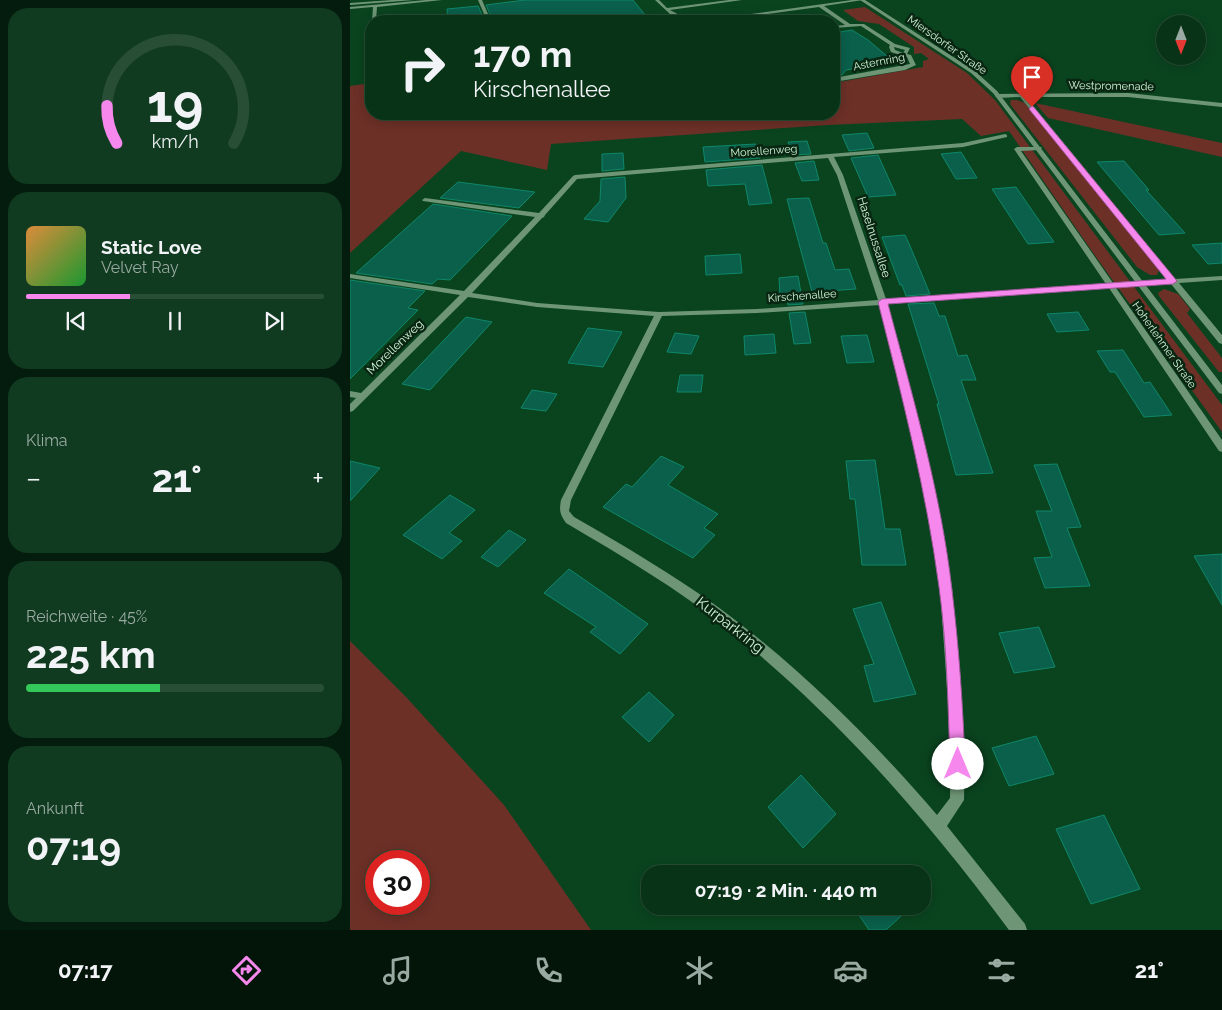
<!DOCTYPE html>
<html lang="de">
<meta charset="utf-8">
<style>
:root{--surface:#083317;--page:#113b20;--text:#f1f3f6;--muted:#98aaa1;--line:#294e36;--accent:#f688ed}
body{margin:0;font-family:Raleway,sans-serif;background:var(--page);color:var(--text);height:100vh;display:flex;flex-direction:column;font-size:19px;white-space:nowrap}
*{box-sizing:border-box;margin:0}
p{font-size:16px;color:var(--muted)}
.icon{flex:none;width:28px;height:28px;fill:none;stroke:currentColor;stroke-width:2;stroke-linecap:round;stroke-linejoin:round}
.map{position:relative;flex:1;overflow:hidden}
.drawer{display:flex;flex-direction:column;gap:8px;padding:8px;background:#041c0d;width:350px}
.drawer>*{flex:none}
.banner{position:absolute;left:15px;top:15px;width:475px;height:105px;border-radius:20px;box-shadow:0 2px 12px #0003,0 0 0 1px var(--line);background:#083317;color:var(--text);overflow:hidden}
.needle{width:32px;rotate:180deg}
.controls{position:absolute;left:806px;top:15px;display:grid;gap:10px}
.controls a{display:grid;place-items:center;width:50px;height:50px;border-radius:50%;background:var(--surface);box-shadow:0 2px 12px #0003,0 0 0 1px var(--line);font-size:25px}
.speed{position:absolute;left:15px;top:850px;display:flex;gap:10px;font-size:25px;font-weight:700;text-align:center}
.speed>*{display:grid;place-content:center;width:65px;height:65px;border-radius:50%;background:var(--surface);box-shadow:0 2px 12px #0003,0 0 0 1px var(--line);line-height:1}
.speed .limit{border:8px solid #d22;background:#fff;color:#111}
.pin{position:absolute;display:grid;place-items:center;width:42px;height:42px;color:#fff;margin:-51px -21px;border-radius:50% 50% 50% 0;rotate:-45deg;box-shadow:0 0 5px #0007}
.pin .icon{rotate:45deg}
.me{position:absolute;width:55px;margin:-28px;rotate:0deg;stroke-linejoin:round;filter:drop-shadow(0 0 4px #0008)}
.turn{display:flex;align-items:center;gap:18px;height:105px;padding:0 25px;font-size:22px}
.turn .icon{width:65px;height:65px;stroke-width:2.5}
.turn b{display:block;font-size:35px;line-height:42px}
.big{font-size:38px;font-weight:700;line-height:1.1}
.drawer .card{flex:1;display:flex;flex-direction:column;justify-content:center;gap:8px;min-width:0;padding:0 18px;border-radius:20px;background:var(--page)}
.drawer .dial{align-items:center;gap:0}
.dial svg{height:130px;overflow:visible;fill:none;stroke:var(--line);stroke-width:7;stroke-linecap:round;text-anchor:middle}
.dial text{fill:var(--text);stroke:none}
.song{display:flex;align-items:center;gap:15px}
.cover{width:60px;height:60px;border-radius:8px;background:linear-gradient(135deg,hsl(30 70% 55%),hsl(130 70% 35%))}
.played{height:5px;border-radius:2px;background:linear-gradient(90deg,var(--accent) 35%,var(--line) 35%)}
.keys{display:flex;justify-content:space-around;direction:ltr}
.heat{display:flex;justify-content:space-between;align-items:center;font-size:28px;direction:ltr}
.charge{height:8px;border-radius:4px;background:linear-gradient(90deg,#34c759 45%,var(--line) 0)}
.trip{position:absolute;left:291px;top:865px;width:290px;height:50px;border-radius:20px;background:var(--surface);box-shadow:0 2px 12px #0003,0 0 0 1px var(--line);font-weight:700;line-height:50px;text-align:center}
.dock{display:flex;height:80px;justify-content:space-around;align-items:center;background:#031409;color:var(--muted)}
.dock .icon{width:35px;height:35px}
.dock .active{color:var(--accent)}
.dock b{font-size:22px;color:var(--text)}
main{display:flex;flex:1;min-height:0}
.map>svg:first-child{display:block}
.green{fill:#6c3027;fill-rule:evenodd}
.building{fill:#0a604b;stroke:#0f876a}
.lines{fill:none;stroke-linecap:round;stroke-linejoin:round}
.service{fill:#6e9576;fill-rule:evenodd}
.minor{fill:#6e9576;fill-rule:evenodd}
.tertiary{fill:#6e9576;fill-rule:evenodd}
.route{fill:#f688ed;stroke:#a0589a}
.labels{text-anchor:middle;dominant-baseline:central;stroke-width:5;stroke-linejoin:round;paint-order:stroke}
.far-street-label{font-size:11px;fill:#d1f4d7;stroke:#082611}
.street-label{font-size:12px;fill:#d1f4d7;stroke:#082611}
.near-street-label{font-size:15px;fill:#d1f4d7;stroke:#082611}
</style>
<main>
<section class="drawer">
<div class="card dial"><svg viewBox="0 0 100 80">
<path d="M14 69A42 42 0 1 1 86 69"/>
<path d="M14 69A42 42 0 0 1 8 46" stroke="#f688ed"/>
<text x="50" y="56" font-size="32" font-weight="700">19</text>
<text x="50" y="72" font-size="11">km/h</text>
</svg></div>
<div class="card">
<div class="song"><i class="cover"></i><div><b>Static Love</b><p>Velvet Ray</p></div></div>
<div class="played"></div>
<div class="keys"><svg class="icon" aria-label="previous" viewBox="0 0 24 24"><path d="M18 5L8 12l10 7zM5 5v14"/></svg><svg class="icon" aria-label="pause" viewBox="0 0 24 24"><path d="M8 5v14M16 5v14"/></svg><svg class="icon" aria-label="next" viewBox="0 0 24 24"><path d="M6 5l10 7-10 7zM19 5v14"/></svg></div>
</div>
<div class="card"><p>Klima</p>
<div class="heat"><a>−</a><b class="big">21°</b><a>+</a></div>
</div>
<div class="card"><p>Reichweite · 45%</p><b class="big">225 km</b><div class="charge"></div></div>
<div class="card"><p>Ankunft</p><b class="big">07:19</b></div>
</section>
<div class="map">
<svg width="872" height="930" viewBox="0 0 872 930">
<rect width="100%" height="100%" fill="#0a441f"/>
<g class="green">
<path d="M 515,7 L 617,73 L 645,100 L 872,405 L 872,432 L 746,257 L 659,131 L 631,136 L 612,119 L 478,125 L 201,144 L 197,170 L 111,151 L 0,253 L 0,86 L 21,83 L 21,114 L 484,114 L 484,83 L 573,67 L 573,61 L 579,59 L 571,53 L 564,54 L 564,47 L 529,24 L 508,21 L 493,10 Z"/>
<path d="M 667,100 L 675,103 L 809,270 L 807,275 L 800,275 L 787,267 L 660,104 L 661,100 Z"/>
<path d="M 685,103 L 872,143 L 872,157 L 698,118 Z"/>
<path d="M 814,289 L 828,294 L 840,309 L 837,313 L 872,358 L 872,372 L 869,372 L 809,296 L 808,293 Z"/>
<path d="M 0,641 L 57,698 L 154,805 L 241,930 L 0,930 ZM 26,861 L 69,861 L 69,904 L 26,904 Z"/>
</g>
<g class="building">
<path d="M 175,0 L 283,0 L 296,16 L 279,18 L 275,21 L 143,21 L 136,5 Z"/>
<path d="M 128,6 L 135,21 L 98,21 L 97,9 Z"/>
<path d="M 502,30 L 518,40 L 545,63 L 496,70 L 492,75 L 484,76 L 484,33 Z"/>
<path d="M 517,133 L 524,148 L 499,151 L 492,135 Z"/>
<path d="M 457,141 L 461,154 L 442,155 L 438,142 Z"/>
<path d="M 406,144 L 410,158 L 355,162 L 353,147 Z"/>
<path d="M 611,152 L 627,178 L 606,179 L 591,154 Z"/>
<path d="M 273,153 L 274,169 L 252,171 L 252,154 Z"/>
<path d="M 528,155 L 546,195 L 518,197 L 501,158 Z"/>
<path d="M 464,161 L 469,180 L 452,181 L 445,163 Z"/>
<path d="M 774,161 L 799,190 L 796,190 L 835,233 L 809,235 L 747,162 Z"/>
<path d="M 412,165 L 422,203 L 399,205 L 395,184 L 358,186 L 356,170 Z"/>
<path d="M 275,177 L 276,198 L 258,222 L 234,219 L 250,201 L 251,179 Z"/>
<path d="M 108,182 L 185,192 L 169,208 L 90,198 Z"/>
<path d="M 666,187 L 688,219 L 704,242 L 678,244 L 642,189 Z"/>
<path d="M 459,198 L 473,243 L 476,243 L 485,270 L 499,269 L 506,289 L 462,292 L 437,199 Z"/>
<path d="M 83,204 L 162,216 L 100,280 L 88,279 L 82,284 L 6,273 Z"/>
<path d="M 555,235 L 560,246 L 580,294 L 556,296 L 552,285 L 550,285 L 532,237 Z"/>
<path d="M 872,243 L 872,263 L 858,264 L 842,245 Z"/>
<path d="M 390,254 L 392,273 L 356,275 L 355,256 Z"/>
<path d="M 448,276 L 453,304 L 438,305 L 437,295 L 430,295 L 429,278 Z"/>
<path d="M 0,280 L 75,291 L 58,308 L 68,310 L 0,379 Z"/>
<path d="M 584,303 L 589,316 L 595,316 L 608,356 L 617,355 L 626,380 L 611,380 L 643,473 L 606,475 L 587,404 L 589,404 L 558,304 Z"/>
<path d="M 455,312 L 461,343 L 444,344 L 439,313 Z"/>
<path d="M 728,312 L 739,330 L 707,332 L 697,314 Z"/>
<path d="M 116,317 L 142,322 L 80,390 L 52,384 Z"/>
<path d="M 238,328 L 272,332 L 253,367 L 218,363 Z"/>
<path d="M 325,333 L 349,336 L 341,354 L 317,352 Z"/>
<path d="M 424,334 L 426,353 L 395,355 L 394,336 Z"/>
<path d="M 517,335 L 524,362 L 497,363 L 491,336 Z"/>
<path d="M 773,350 L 794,383 L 800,382 L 822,415 L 794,417 L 765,372 L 760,372 L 747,351 Z"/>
<path d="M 330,375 L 353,375 L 351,392 L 327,392 Z"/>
<path d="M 182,390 L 207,394 L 196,411 L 171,408 Z"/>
<path d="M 311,456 L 334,467 L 318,485 L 368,514 L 354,528 L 365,535 L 343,558 L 253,507 L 276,484 L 282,487 Z"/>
<path d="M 525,460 L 535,529 L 550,529 L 556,565 L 512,565 L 505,499 L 500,499 L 496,461 Z"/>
<path d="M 0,461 L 30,468 L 0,501 Z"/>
<path d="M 707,464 L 731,527 L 717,528 L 740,586 L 695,588 L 684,558 L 702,557 L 686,511 L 702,511 L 684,465 Z"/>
<path d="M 100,495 L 125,510 L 99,533 L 112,541 L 92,559 L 53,535 Z"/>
<path d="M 159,530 L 176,540 L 148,567 L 131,557 Z"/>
<path d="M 872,554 L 872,605 L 844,556 Z"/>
<path d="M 219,569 L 298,624 L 270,654 L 240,632 L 246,627 L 194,593 Z"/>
<path d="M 531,602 L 566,694 L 524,702 L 514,666 L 524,664 L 503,609 Z"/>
<path d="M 689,627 L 705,667 L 664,673 L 649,633 Z"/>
<path d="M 299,692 L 324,715 L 299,742 L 272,717 Z"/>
<path d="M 686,736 L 704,774 L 659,786 L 642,748 Z"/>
<path d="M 451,775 L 486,814 L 453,848 L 418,807 Z"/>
<path d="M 754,815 L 790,889 L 741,904 L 706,829 Z"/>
<path d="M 503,906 L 562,906 L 536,930 L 519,930 Z"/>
</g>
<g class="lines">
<path class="service" d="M 42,0 L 64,0 L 0,5 L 0,3 Z"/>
<g class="minor">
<path d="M 76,0 L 92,0 L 27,7 L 26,21 L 22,21 L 23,7 L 0,9 L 0,7 Z"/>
<path d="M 128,0 L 132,0 L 141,21 L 137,21 Z"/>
<path d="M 305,0 L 309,0 L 317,8 L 379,0 L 392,0 L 320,10 L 335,18 L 357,20 L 502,0 L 513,0 L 474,6 L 500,24 L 514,24 L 545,44 L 560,48 L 557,54 L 561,55 L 566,65 L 555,70 L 484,82 L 484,78 L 560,64 L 557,57 L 541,52 L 539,47 L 540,45 L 511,26 L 484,28 L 484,26 L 495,25 L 469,7 L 365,21 L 340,21 L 324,17 L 277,21 L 279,20 L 321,15 ZM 544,47 L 555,50 L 553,53 L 545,50 Z"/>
<path d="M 778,93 L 872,103 L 872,107 L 778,97 L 676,97 L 825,279 L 872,276 L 872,280 L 829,283 L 872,335 L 872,344 L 869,343 L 821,284 L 766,288 L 872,440 L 872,452 L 869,451 L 759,288 L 538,304 L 584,484 L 602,588 L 615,746 L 614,800 L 597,826 L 675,924 L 677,930 L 659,930 C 577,819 486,715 378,629 C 328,589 272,556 216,523 C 210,514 209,511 211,500 L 304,316 L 187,307 L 118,297 L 3,411 L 0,412 L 0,404 L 6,398 L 0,397 L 0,391 L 11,393 L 110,295 L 0,278 L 0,274 L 114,291 L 185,217 L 73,201 L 72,200 L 75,198 L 189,213 L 223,176 L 225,175 L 613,143 L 655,134 L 657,135 L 657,137 L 613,147 L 484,157 L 493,175 L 536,299 L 756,284 L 664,149 L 667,147 L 691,147 L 692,148 L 689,150 L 671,151 L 763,283 L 818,280 L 670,97 L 648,98 L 645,96 L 648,94 ZM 478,158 L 487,175 L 528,300 L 407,309 L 309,312 L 187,303 L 122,293 L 192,218 L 194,217 L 195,215 L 227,179 ZM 530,305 L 574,484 L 590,588 L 601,746 L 600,798 L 587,815 C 522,739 449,667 368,607 C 322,574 273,545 224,517 L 219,511 L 221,500 L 312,316 L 407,313 Z"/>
</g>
<path class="tertiary" d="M 510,0 L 515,0 L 625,71 L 647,91 L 872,385 L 872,394 L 869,393 L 643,93 L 621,73 Z"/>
</g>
<path class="route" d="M 682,105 L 827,281 L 823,284 L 538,304 C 563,398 591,493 602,590 C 609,648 613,706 615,764 L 613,770 L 608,772 L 602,770 L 600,764 C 598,705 597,645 589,587 C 576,490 552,396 528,302 L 532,299 L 816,279 L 679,109 Z"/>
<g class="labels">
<g class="far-street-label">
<text transform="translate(597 45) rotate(35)">Miersdorfer Straße</text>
<text transform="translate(529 62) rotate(-11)">Asternring</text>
<text transform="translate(761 86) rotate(1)">Westpromenade</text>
<text transform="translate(414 151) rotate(-4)">Morellenweg</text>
<text transform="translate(452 296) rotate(-4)">Kirschenallee</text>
<text transform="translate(814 345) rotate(55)">Hoherlehmer Straße</text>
</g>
<g class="street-label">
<text transform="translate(524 237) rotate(72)">Haselnussallee</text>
<text transform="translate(45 347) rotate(-44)">Morellenweg</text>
</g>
<g class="near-street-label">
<text transform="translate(380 625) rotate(38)">Kurparkring</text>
</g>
</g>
</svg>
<div class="controls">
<a><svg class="needle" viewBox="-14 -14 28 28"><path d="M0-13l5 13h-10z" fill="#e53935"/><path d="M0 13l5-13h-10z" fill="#98aaa1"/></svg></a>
</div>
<div class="speed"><div class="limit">30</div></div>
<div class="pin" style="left:682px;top:107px;background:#d93025"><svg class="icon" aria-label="arrive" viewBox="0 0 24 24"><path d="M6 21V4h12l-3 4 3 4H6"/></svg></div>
<svg class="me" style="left:608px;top:764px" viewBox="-20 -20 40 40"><circle r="19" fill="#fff"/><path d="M0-13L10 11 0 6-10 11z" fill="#f688ed"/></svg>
<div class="trip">07:19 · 2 Min. · 440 m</div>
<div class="banner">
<div class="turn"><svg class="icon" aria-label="right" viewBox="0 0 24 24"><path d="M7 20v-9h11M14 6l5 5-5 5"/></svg><div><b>170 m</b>Kirschenallee</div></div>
</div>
</div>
</main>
<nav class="dock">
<b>07:17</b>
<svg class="icon active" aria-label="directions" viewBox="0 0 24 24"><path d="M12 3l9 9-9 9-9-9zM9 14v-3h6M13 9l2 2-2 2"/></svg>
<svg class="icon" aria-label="music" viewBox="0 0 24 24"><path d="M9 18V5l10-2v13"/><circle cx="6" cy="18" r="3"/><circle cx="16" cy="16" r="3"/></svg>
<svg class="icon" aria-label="phone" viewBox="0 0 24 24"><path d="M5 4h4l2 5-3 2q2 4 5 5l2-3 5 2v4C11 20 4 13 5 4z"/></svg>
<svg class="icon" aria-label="climate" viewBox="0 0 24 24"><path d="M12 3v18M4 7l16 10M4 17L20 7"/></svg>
<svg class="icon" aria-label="car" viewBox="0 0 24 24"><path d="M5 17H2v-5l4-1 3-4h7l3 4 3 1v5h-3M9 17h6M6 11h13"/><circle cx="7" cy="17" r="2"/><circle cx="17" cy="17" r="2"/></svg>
<svg class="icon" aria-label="filters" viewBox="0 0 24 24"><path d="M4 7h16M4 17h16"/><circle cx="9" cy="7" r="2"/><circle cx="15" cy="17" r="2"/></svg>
<b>21°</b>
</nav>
